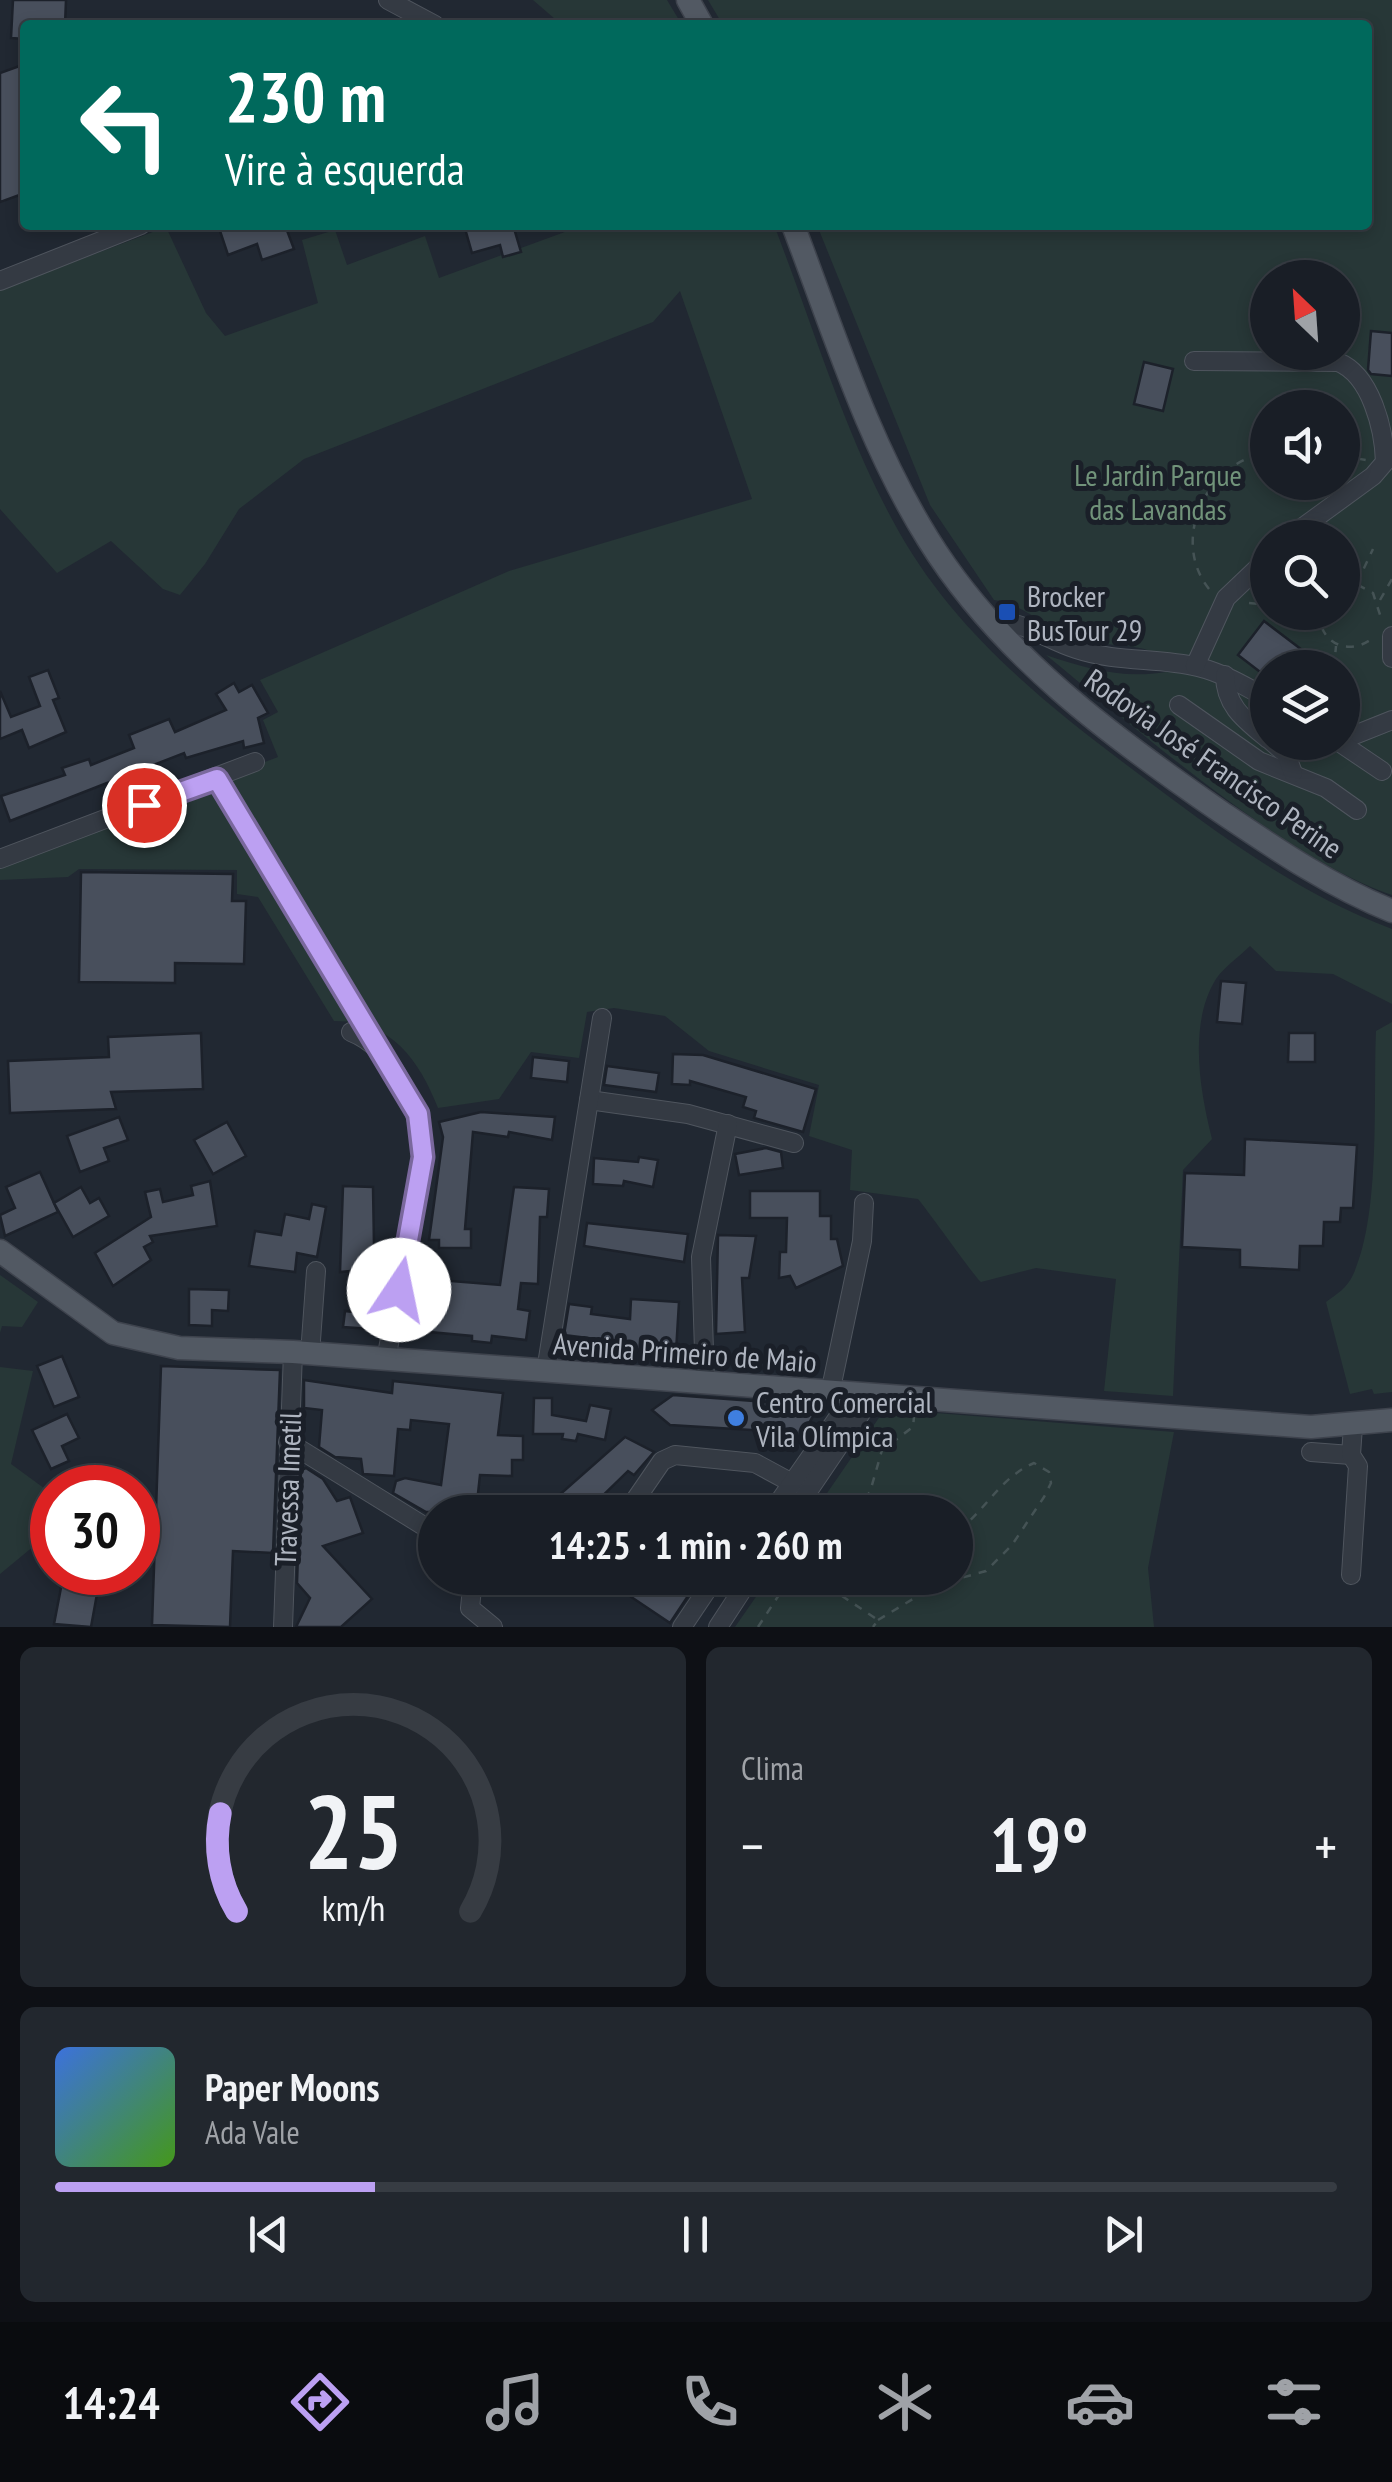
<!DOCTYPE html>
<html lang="pt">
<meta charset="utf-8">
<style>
:root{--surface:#191e26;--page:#22272e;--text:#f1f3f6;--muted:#9fa2a7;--line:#373c43;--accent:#bca0f2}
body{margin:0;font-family:"PT Sans Narrow",sans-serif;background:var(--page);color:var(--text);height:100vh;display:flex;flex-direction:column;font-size:38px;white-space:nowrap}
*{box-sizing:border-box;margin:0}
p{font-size:32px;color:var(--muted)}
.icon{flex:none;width:55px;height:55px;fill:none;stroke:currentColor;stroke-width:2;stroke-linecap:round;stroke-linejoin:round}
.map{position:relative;height:1627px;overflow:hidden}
.drawer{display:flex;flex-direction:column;gap:20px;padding:20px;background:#0e1015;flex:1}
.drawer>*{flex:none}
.top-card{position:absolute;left:20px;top:20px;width:1352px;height:210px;border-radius:10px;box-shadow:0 5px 15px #0003,0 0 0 2px var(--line);background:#00695c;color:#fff;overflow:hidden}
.needle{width:65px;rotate:335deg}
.tools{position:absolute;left:1250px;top:260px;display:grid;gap:20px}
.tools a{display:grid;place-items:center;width:110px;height:110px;border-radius:50%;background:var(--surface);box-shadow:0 5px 15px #0003,0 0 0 2px var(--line);font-size:50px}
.speed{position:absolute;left:30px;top:1465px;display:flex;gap:20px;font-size:50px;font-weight:700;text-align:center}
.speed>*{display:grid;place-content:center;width:130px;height:130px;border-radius:50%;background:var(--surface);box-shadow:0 5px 15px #0003,0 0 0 2px var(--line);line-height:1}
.speed .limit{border:15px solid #d22;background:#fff;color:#111}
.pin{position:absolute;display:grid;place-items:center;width:85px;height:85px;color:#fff;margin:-42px;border:5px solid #fff;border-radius:50%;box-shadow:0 2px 10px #0007}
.me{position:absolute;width:110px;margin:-55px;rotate:11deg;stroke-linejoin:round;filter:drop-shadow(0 0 8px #0008)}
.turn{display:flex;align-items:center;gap:35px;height:210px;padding:0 40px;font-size:45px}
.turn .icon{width:130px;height:130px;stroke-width:2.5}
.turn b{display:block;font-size:70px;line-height:85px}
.big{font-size:75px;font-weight:600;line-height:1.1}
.drawer .tile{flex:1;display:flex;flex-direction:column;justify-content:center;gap:15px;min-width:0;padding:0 35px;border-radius:15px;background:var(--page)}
.drawer .dial{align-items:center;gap:0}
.dial svg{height:260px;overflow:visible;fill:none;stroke:var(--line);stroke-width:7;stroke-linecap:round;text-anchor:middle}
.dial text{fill:var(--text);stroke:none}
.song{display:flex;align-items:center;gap:30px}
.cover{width:120px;height:120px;border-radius:15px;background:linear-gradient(135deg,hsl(220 70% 55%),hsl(100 70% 35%))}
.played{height:10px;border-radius:5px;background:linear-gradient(90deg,var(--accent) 25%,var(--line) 25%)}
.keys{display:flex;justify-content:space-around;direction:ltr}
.heat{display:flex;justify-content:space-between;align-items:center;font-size:55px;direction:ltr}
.drawer .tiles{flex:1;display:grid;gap:20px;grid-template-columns:1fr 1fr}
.tile:last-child{grid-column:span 2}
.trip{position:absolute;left:418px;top:1495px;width:555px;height:100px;border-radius:50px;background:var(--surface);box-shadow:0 5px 15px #0003,0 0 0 2px var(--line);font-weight:600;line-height:100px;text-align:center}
.tab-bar{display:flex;height:160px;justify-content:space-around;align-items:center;background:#0a0c0f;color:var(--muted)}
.tab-bar .icon{width:70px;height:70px}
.tab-bar .current{color:var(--accent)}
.tab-bar b{font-size:45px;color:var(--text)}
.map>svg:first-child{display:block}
.green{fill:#273737;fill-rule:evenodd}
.building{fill:#484f5c;stroke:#1c212a;stroke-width:2.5}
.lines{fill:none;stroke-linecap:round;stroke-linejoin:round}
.minor-casing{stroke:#4f555e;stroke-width:20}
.major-casing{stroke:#3e434d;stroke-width:25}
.path{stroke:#455355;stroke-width:2.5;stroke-dasharray:8 8;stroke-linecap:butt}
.minor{stroke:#343a43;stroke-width:18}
.major{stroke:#525963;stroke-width:22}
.route-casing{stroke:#7a689d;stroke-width:25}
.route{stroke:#bca0f2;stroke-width:18}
.transit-dot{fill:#1a4fb4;stroke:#1a1f28;stroke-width:4}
.shop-dot{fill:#3f7fe0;stroke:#1a1f28;stroke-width:4}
.labels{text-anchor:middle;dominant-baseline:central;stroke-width:10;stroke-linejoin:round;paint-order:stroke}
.park-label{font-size:30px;fill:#71937a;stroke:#1a1f28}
.poi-label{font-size:30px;fill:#afb5c0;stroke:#1a1f28;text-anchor:start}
.street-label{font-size:30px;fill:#afb5c0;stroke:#1a1f28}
</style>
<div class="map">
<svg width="1392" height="1627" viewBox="0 0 1392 1627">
<rect width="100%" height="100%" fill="#212832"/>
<g class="green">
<path d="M 533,0 L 667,0 L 682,25 L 562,25 Z"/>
<path d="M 708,0 L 1392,0 L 1392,895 C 1283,858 1137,729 1046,655 C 1087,669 1123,679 1166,672 L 1169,663 C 1147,640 1108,648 1078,640 C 1047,631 1024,603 994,600 L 930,505 L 817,225 L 1368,225 L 1368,25 L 723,25 ZM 1268,278 L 1342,278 L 1342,352 L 1268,352 ZM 1268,408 L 1342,408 L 1342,482 L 1268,482 ZM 1268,538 L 1342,538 L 1342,612 L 1268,612 ZM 1268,668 L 1342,668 L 1342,742 L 1268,742 Z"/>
<path d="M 584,225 L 774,225 C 812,323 843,429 893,521 C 953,634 1053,710 1152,784 C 1229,842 1302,895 1392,929 L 1392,1004 L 1333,974 L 1276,971 L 1250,946 C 1240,956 1224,967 1216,979 C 1188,1024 1200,1091 1212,1139 L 1183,1170 L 1173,1396 L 1104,1391 L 1116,1279 L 1036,1268 L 981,1282 C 976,1279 929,1212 918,1199 L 850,1190 L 852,1150 L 809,1136 L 819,1085 L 709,1051 L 665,1016 L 614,1008 L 587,1012 L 579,1058 L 531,1052 L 499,1099 L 438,1108 C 419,1059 390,1020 334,1021 L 258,897 L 237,894 L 237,870 L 79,869 L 68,877 L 0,880 L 0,868 L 56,842 L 278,757 L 263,720 L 278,712 L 260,680 L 509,571 L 752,499 L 680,291 L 653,322 L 304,459 L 239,509 L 205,564 L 180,595 L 163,589 L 111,541 L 57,573 L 0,509 L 0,290 L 166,227 L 206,313 L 225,336 L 318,303 L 302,240 L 335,230 L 347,265 L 425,236 L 439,278 Z"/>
<path d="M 1392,1022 L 1392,1392 L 1374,1394 L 1372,1389 L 1350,1394 L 1326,1302 C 1337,1294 1347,1288 1353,1275 C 1381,1214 1373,1100 1376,1031 Z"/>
<path d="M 0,1275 L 38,1302 L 22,1327 L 2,1326 L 0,1333 Z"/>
<path d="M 0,1367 L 33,1371 L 11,1464 L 52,1494 L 52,1531 L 0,1574 Z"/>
<path d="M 885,1409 L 1174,1432 L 1148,1568 L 1154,1627 L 735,1627 L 769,1578 L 955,1578 L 955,1512 L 814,1512 Z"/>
</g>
<g class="building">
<path d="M 13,0 L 66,0 L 65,25 L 25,25 L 25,39 L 11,38 Z"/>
<path d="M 25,64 L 25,193 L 0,202 L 0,73 Z"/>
<path d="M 218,225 L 285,225 L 294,249 L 262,260 L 257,244 L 228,255 Z"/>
<path d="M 464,225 L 513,225 L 521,252 L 503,257 L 500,245 L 472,253 Z"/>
<path d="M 1371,331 L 1392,333 L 1392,376 L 1371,374 L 1368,370 Z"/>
<path d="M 1144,362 L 1173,369 L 1163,411 L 1134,404 Z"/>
<path d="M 1264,621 L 1314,659 L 1308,668 L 1268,668 L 1268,678 L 1238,655 Z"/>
<path d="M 48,670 L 59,698 L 53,700 L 66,732 L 29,748 L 22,730 L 0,739 L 0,691 L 11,717 L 40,706 L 29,677 Z"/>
<path d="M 234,683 L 239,692 L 252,685 L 268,713 L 258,718 L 264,743 L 244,748 L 243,741 L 186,758 L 184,753 L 156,764 L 159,773 L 146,779 L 144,774 L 121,784 L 119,780 L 107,783 L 10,821 L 1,796 L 65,775 L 62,768 L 89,759 L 91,765 L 134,748 L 129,735 L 169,719 L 175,732 L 226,710 L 216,694 Z"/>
<path d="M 81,872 L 233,874 L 232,901 L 246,901 L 244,964 L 175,963 L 175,983 L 79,982 Z"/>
<path d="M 1221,981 L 1246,983 L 1242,1024 L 1217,1022 Z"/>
<path d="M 201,1033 L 203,1089 L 111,1092 L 116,1109 L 10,1113 L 8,1061 L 109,1057 L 108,1037 Z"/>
<path d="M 1289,1033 L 1315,1033 L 1315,1062 L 1288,1062 Z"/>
<path d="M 673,1054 L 703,1055 L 816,1089 L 803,1132 L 754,1118 L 756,1111 L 743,1107 L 746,1097 L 690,1081 L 690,1085 L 672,1084 Z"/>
<path d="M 533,1057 L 569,1061 L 567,1082 L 531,1078 Z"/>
<path d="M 607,1066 L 659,1073 L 656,1092 L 604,1085 Z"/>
<path d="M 481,1112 L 555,1117 L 552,1140 L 509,1132 L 508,1137 L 473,1132 L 465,1229 L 471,1229 L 471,1248 L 439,1248 L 439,1240 L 429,1240 L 443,1137 L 439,1122 Z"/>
<path d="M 119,1117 L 128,1140 L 104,1148 L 109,1161 L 80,1172 L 67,1136 Z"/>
<path d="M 227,1122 L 246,1156 L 213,1174 L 194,1140 Z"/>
<path d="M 1245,1139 L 1357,1145 L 1353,1208 L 1341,1208 L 1340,1222 L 1324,1222 L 1323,1246 L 1300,1246 L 1299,1270 L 1240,1267 L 1240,1250 L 1182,1247 L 1185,1173 L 1244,1175 Z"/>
<path d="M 766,1148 L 781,1152 L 783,1168 L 739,1175 L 735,1154 Z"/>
<path d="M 639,1157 L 658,1160 L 653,1187 L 624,1181 L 623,1186 L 593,1184 L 594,1158 L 638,1162 Z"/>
<path d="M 40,1172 L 58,1212 L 5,1236 L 0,1215 L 15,1208 L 6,1187 Z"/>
<path d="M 210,1181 L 217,1226 L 150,1236 L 153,1242 L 144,1247 L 151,1260 L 113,1286 L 95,1253 L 151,1217 L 145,1192 L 160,1189 L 163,1202 L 193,1195 L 191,1186 Z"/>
<path d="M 343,1186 L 373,1187 L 374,1245 L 382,1245 L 382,1268 L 340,1272 Z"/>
<path d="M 81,1187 L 90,1203 L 99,1198 L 109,1216 L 73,1237 L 54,1203 Z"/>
<path d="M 514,1187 L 549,1189 L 547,1217 L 540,1217 L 538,1284 L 521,1283 L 518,1309 L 530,1311 L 526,1340 L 492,1336 L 491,1343 L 472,1341 L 472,1336 L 408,1330 L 414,1278 L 500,1285 Z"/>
<path d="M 750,1191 L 820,1191 L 820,1216 L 831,1216 L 831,1239 L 837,1239 L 843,1266 L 796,1288 L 790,1276 L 779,1278 L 780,1252 L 786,1252 L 787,1218 L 750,1218 Z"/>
<path d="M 312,1204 L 326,1207 L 317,1257 L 297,1253 L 295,1272 L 249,1266 L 255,1231 L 281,1235 L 285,1214 L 309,1219 Z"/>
<path d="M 587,1223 L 688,1234 L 684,1262 L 584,1246 Z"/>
<path d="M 718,1235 L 756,1236 L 749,1278 L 742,1278 L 745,1332 L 716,1334 Z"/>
<path d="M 189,1289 L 229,1290 L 228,1311 L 212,1310 L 212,1326 L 189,1325 Z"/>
<path d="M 356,1297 L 374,1299 L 371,1329 L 343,1327 L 345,1311 L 354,1312 Z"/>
<path d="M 631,1299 L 679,1302 L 676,1352 L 628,1349 L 628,1343 L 564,1335 L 569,1304 L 592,1307 L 591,1314 L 630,1319 Z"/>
<path d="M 62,1356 L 79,1397 L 54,1407 L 37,1366 Z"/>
<path d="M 161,1366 L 280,1370 L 273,1553 L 233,1551 L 230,1627 L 152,1625 Z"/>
<path d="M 304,1380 L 392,1393 L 393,1381 L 503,1393 L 498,1435 L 523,1436 L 523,1460 L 512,1460 L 512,1476 L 480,1475 L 476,1512 L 426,1512 L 393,1493 L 396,1481 L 405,1478 L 441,1485 L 449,1424 L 411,1420 L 410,1430 L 398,1429 L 394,1476 L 363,1474 L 361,1459 L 335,1457 L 319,1447 L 322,1410 L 304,1408 Z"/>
<path d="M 673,1395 L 819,1406 L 793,1451 L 770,1431 L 670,1425 L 652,1410 Z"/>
<path d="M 534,1398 L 552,1398 L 552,1415 L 586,1421 L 590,1405 L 611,1409 L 605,1440 L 578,1434 L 576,1441 L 562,1439 L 563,1434 L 533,1434 Z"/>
<path d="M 67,1414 L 79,1438 L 62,1446 L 69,1461 L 51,1469 L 32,1430 Z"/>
<path d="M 625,1437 L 654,1452 L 634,1475 L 628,1471 L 586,1512 L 540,1512 Z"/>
<path d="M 306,1468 L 323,1479 L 337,1501 L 350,1497 L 363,1533 L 323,1546 L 372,1599 L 341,1627 L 296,1627 L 310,1598 L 297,1583 L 301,1470 Z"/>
<path d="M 64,1572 L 101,1572 L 91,1627 L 54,1624 Z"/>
<path d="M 603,1578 L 700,1578 L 670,1623 Z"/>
</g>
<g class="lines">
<g class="minor-casing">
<g id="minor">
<path d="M 388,0 L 435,25"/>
<path d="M 0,281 L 141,225"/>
<path d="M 1194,361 L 1338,362 C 1371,375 1384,429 1385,462 L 1373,476 L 1288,538"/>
<path d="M 990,621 C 1023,620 1045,639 1076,649 C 1118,663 1158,657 1198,667 C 1223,673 1245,686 1268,699"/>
<path d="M 1392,636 L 1392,658"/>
<path d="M 1195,666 L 1226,598 L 1268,558"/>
<path d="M 1225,675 C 1225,706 1245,720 1268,739"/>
<path d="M 1179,705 L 1259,761 L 1326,788 L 1357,810"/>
<path d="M 1342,740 L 1392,720"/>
<path d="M 1272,742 L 1286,754 L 1293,773"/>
<path d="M 1339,742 L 1382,771"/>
<path d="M 217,779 L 373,1040"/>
<path d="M 0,859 L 255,762"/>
<path d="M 351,1032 C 395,1049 420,1112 423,1157 L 386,1360"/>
<path d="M 589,1100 L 688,1114 L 794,1143"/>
<path d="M 310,1354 L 316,1271"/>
<path d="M 546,1371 L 602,1018"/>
<path d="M 705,1382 L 701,1257 L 728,1124"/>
<path d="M 830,1393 L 862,1241 L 864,1203"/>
<path d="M 288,1442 L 435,1533"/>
<path d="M 1311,1452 L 1351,1455"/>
<path d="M 627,1512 L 662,1461 L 675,1455 L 755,1463 L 792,1483"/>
<path d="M 772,1512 L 853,1396"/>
<path d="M 794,1512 L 872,1397"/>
<path d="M 1351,1575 L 1358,1466 L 1351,1455 L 1353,1426"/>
<path d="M 473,1578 L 470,1608 L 493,1627"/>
<path d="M 283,1627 L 293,1352"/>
<path d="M 682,1627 L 715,1578"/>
<path d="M 718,1627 L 750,1578"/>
</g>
</g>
<g class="major-casing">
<g id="major">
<path d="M 688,0 L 702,25"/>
<path d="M 793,225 C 833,330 868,443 928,539 C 999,654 1112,737 1221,812 C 1276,849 1330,886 1392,911"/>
<path d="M 0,1251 L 113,1333 L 179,1348 L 293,1352 L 1311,1427 L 1392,1420"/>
</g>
</g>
<g class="path">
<path d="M 1342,456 L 1366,460"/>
<path d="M 1357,583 L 1373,549"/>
<path d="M 1342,585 L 1356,584 L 1373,593 L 1382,621"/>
<path d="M 1209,589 C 1169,539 1208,460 1268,453"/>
<path d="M 1380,600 L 1392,579"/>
<path d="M 1249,603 L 1268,605"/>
<path d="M 1319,612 C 1319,645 1351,657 1374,637"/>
<path d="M 1334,668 L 1336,646"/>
<path d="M 824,1500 L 840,1508"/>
<path d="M 854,1511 L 870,1492 L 882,1450 L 913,1427 L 914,1417"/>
<path d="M 836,1512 L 840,1508 L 859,1512"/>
<path d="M 815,1578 L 878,1620 L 873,1627"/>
<path d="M 878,1620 L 936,1585 L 986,1571 L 1012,1545 L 1044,1497 L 1051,1483 L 1049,1472 L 1034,1463 C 999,1478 985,1512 955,1533"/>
<path d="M 758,1627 L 790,1578"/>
</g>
<use href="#minor" class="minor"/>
<use href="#major" class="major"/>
</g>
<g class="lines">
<g class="route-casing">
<path id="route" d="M 144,805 L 217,779 L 418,1114 L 423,1157 L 399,1290"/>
</g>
<use href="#route" class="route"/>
</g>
<rect class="transit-dot" x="997" y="602" width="20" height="20" rx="5"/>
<circle class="shop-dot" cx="736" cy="1418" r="10"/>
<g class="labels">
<g class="park-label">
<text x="1158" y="474">Le Jardin Parque<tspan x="1158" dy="34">das Lavandas</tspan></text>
</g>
<g class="poi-label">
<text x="1027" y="595">Brocker<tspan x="1027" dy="34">BusTour 29</tspan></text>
<text x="756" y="1401">Centro Comercial<tspan x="756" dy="34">Vila Olímpica</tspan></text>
</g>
<g class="street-label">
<text transform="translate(1214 763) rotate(35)">Rodovia José Francisco Perine</text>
<text transform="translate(685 1352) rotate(4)">Avenida Primeiro de Maio</text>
<text transform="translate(287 1489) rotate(-88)">Travessa Imetil</text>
</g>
</g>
</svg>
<div class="tools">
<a><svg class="needle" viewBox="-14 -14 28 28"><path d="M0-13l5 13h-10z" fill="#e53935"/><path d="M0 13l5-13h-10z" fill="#9fa2a7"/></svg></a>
<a><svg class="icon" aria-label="sound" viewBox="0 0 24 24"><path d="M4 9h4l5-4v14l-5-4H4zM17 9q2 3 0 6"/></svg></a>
<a><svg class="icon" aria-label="search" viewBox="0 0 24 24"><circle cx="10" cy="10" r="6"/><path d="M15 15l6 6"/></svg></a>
<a><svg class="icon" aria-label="layers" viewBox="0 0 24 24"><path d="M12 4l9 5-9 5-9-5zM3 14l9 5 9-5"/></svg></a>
</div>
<div class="speed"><div class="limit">30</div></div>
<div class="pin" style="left:144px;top:805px;background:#d93025"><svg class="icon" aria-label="arrive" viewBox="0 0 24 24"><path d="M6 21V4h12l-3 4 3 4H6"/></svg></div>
<svg class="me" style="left:399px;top:1290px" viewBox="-20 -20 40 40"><circle r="19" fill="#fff"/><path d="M0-13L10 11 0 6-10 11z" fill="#bca0f2"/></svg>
<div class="trip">14:25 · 1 min · 260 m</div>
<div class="top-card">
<div class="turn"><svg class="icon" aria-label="left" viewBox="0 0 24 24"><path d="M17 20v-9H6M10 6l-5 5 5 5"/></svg><div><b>230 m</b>Vire à esquerda</div></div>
</div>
</div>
<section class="drawer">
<div class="tiles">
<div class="tile dial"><svg viewBox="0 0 100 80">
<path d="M14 69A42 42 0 1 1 86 69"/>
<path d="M14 69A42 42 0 0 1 9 39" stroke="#bca0f2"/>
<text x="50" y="56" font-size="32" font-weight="700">25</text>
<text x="50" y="72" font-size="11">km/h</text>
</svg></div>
<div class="tile"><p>Clima</p>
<div class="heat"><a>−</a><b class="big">19°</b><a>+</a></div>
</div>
<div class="tile">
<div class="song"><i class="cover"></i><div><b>Paper Moons</b><p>Ada Vale</p></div></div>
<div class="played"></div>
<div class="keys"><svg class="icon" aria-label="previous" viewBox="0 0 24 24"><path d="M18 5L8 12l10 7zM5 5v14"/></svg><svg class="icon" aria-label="pause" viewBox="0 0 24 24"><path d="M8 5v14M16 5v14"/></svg><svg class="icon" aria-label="next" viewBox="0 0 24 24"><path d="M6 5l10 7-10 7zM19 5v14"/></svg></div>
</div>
</div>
</section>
<nav class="tab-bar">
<b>14:24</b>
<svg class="icon current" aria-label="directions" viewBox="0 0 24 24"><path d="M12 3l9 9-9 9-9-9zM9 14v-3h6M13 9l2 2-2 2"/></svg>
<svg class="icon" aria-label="music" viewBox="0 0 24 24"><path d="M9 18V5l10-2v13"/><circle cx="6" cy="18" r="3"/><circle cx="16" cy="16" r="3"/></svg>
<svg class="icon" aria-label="phone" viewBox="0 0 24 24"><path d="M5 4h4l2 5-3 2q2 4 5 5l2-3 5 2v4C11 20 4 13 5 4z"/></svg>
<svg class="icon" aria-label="climate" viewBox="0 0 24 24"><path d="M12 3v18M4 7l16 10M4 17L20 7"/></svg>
<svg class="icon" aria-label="car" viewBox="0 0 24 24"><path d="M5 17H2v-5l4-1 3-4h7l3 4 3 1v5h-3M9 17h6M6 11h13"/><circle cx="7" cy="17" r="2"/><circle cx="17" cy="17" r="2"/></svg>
<svg class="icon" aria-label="filters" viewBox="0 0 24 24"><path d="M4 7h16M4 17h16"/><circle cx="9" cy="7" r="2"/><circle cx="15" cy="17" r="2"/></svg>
</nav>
